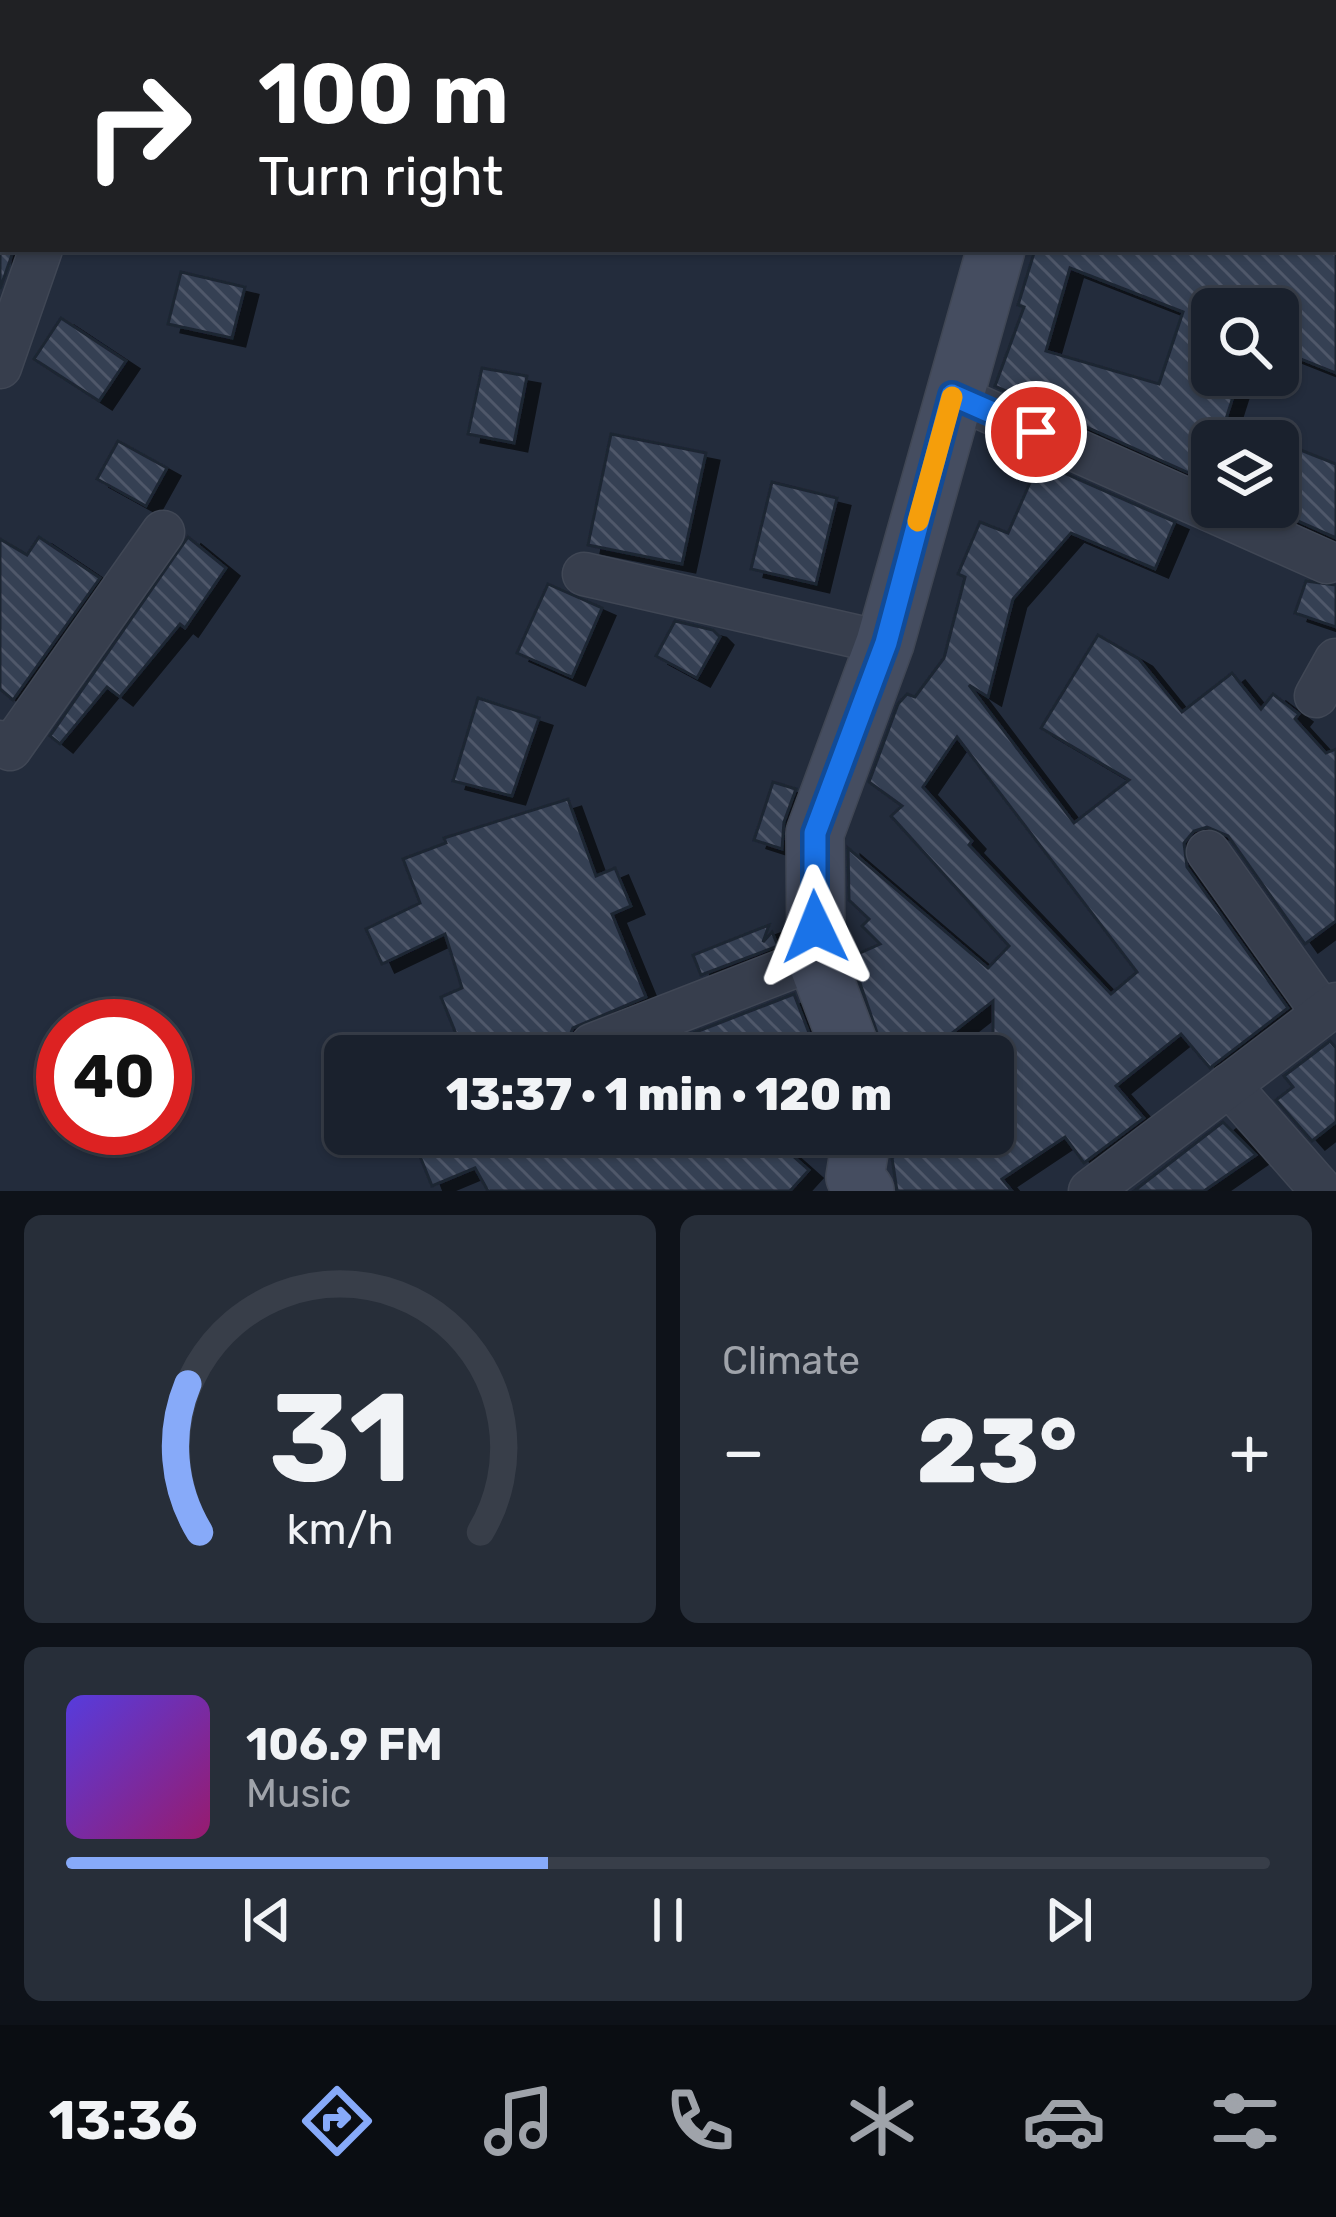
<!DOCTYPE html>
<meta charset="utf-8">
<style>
:root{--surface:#1a212d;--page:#272e39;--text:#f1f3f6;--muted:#9fa3aa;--line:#383e49;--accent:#87aaf9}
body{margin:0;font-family:Rubik,sans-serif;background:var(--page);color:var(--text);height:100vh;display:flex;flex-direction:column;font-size:45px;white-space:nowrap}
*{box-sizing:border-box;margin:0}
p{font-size:39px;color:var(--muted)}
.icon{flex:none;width:66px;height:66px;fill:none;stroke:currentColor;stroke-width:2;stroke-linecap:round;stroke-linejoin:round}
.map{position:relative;height:1191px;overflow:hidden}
.side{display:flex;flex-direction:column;gap:24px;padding:24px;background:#0e1219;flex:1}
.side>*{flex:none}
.guide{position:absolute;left:0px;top:0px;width:1338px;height:252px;box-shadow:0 3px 9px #0004,0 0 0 3px var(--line);background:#202124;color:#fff;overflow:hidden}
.buttons{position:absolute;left:1191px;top:288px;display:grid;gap:24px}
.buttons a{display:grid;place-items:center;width:108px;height:108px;border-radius:18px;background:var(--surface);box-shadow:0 3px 9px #0004,0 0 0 3px var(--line);font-size:60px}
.speed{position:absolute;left:36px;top:999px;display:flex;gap:24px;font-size:60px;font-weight:700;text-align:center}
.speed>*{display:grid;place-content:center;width:156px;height:156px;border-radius:50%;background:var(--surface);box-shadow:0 3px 9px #0004,0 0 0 3px var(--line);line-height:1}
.speed .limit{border:18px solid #d22;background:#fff;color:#111}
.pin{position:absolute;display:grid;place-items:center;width:102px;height:102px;color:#fff;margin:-51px;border:6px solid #fff;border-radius:50%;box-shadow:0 3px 12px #0007}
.me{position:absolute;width:132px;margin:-66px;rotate:358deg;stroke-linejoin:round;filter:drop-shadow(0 0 9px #0008)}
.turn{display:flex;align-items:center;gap:42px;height:252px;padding:0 60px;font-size:54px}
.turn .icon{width:156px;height:156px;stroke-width:2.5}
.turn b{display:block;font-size:84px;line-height:102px}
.big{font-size:90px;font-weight:800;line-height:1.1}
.side .tile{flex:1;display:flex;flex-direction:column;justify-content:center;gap:18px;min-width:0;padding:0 42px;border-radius:18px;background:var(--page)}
.side .dial{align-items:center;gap:0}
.dial svg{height:312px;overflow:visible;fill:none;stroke:var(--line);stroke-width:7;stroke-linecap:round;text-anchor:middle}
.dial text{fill:var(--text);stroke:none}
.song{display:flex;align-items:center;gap:36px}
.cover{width:144px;height:144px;border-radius:18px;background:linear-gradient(135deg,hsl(250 70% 55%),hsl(320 70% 35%))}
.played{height:12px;border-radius:6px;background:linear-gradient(90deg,var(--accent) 40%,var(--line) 40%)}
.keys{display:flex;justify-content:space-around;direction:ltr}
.heat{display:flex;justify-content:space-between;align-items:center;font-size:66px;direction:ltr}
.side .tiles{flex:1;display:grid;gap:24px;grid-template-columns:1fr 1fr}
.tile:last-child{grid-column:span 2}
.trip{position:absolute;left:324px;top:1035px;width:690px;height:120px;border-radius:18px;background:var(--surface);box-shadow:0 3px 9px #0004,0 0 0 3px var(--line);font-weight:800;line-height:120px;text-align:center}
.tabs{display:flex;height:192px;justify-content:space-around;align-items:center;background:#0a0d12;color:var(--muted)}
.tabs .icon{width:84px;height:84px}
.tabs .active{color:var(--accent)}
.tabs b{font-size:54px;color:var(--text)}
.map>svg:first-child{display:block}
.building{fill:url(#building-back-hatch);stroke:#1e2533;stroke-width:3;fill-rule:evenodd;filter:url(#shadow)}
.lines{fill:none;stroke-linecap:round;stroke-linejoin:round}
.street-casing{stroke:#404755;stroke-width:45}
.secondary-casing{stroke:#404755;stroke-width:60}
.street{stroke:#373e4d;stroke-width:42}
.secondary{stroke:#454d60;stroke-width:57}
.route-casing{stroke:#114b97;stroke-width:30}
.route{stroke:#1a73e8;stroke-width:21}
.slow{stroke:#f59e0b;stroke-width:21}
</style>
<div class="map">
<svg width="1336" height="1191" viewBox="0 0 1336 1191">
<defs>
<pattern id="building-back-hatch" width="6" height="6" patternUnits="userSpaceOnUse" patternTransform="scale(3)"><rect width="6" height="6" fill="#353f53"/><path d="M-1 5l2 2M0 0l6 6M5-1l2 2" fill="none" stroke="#50596a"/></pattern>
<filter id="shadow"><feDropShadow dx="13" dy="8" stdDeviation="0" flood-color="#0009"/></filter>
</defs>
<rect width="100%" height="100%" fill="#232c3c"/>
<g class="building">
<path d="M 0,238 L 3,249 L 14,249 L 0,289 Z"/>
<path d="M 1028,249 L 1336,249 L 1336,373 L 1278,350 L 1278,309 L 1212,309 L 1212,375 L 1240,375 L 1219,441 L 1202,441 L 1189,473 L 995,386 L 1024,307 L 1018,305 L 1034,253 ZM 1070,268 L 1183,312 L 1159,384 L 1046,351 Z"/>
<path d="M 181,272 L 245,287 L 232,338 L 168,324 Z"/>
<path d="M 61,318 L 126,361 L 99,401 L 34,359 Z"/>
<path d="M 482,368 L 527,376 L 514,443 L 468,434 Z"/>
<path d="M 611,434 L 706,453 L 682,564 L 588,545 Z"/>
<path d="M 118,441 L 167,468 L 146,506 L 97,479 Z"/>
<path d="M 1278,441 L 1336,464 L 1336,538 L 1278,512 Z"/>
<path d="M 1039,462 L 1175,522 L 1155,569 L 1071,533 L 1013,599 L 988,697 L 969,685 L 1074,823 L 1129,780 L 1041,728 L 1098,635 L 1139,659 L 1182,712 L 1232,673 L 1261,709 L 1273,694 L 1299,714 L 1295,719 L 1326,753 L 1336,749 L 1336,921 L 1305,944 L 1228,836 L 1207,827 L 1194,831 L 1184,843 L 1187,867 L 1288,1008 L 1210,1068 L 1181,1034 L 1116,1086 L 1144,1118 L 1084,1163 L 1065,1137 L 1002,1179 L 1012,1191 L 897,1191 L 892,1158 L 922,1134 L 993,1134 L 993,1001 L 923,1056 L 885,1056 L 851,957 L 880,944 L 862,926 L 869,919 L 849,900 L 848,848 L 988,968 L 1009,946 L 891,816 L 902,806 L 869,782 L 898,704 L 907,694 L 915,697 L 944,658 L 965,577 L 958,574 L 980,522 L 1008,533 ZM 957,737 L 1137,972 L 1111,994 L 969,845 L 972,841 L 923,787 Z"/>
<path d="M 772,482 L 837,498 L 816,584 L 751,569 Z"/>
<path d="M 39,537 L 100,578 L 13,700 L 0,689 L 0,539 L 27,555 Z"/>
<path d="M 188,537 L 226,568 L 185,628 L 180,624 L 120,697 L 107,687 L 60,744 L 50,736 Z"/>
<path d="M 1306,581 L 1336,585 L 1336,627 L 1295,613 Z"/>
<path d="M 548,584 L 602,608 L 572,677 L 517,653 Z"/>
<path d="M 675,621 L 713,630 L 720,637 L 697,678 L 656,656 Z"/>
<path d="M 478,698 L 539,718 L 512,796 L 453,781 Z"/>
<path d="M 773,782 L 796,789 L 784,822 L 782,849 L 754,840 Z"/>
<path d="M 568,799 L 596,876 L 615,868 L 631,906 L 612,914 L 646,997 L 573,1028 L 567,1042 L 569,1056 L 403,1056 L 456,1034 L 441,997 L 462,988 L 445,934 L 382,964 L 366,929 L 420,903 L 403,859 L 446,843 L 444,838 Z"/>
<path d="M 769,925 L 763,942 L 772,932 L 778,946 L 701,975 L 693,955 Z"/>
<path d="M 794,994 L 818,1056 L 634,1056 Z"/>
<path d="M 1330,1041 L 1336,1048 L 1336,1122 L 1312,1141 L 1276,1100 L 1293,1087 L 1284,1076 Z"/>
<path d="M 1223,1122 L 1256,1155 L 1204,1191 L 1134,1191 Z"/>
<path d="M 411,1134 L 800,1134 L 784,1148 L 809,1170 L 790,1191 L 488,1191 L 475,1168 L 432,1186 Z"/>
</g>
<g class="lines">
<g class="street-casing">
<g id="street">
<path d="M 104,3 L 104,0"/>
<path d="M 604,3 L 605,0"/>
<path d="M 0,197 L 3,198"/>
<path d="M 0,367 L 41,249"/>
<path d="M 952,395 L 1327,562"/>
<path d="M 584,574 L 885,643"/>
<path d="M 1316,696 L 1336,660"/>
<path d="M 0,742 L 10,749 L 163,532"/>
<path d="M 1208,852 L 1323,1013"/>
<path d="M 592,1045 L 816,958"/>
<path d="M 1229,1085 L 1322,1191"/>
<path d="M 1090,1191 L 1336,1004"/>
</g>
</g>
<g class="secondary-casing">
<g id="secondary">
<path d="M 1283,0 L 1289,3"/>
<path d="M 1069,3 L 1070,0"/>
<path d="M 1335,23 L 1336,23"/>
<path d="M 853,1056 L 816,958 L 815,833 L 885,643 L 996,249"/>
<path d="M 862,1134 L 855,1177 L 865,1191"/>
</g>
</g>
<use href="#street" class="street"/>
<use href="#secondary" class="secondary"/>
</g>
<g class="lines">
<g class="route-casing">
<path id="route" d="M 815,927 L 815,833 L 886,643 L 952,395 L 1036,432"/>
</g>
<use href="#route" class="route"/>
<path class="slow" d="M 918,521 L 952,397"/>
</g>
</svg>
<div class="buttons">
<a><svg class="icon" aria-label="search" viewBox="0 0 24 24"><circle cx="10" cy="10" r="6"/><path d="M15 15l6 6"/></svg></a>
<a><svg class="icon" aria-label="layers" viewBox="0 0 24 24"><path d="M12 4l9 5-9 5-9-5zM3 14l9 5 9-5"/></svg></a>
</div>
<div class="speed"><div class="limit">40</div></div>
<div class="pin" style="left:1036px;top:432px;background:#d93025"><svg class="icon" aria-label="arrive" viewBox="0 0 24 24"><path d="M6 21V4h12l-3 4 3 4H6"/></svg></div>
<svg class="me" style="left:815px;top:927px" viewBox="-20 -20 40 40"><path d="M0-17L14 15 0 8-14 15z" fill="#1a73e8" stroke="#fff" stroke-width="4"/></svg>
<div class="trip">13:37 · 1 min · 120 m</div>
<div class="guide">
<div class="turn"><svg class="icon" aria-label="right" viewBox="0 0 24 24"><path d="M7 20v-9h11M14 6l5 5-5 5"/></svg><div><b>100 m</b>Turn right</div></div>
</div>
</div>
<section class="side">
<div class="tiles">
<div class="tile dial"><svg viewBox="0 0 100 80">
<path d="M14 69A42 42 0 1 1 86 69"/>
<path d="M14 69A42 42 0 0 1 11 31" stroke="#87aaf9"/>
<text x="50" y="56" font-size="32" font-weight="700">31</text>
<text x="50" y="72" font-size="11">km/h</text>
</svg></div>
<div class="tile"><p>Climate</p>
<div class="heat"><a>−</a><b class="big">23°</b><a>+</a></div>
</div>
<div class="tile">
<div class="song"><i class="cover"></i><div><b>106.9 FM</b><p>Music</p></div></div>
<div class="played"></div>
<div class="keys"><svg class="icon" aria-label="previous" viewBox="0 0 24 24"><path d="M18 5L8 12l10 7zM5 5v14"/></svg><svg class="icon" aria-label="pause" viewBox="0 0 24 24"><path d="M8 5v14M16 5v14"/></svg><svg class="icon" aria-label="next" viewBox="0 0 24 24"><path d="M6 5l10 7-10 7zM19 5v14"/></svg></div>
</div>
</div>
</section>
<nav class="tabs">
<b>13:36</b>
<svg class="icon active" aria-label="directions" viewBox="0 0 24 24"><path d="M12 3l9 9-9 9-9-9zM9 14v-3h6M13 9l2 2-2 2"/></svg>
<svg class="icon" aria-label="music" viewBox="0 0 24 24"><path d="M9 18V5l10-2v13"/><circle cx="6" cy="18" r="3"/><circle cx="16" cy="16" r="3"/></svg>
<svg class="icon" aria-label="phone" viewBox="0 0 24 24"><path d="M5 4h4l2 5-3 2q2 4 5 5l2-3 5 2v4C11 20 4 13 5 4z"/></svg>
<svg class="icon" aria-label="climate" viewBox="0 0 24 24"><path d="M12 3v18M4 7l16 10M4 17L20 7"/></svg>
<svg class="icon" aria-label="car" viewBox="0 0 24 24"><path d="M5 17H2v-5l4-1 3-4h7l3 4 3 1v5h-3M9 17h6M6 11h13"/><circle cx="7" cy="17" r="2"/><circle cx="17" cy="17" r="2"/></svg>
<svg class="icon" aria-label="filters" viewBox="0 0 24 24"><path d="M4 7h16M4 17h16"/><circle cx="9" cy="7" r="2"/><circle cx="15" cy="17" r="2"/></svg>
</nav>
